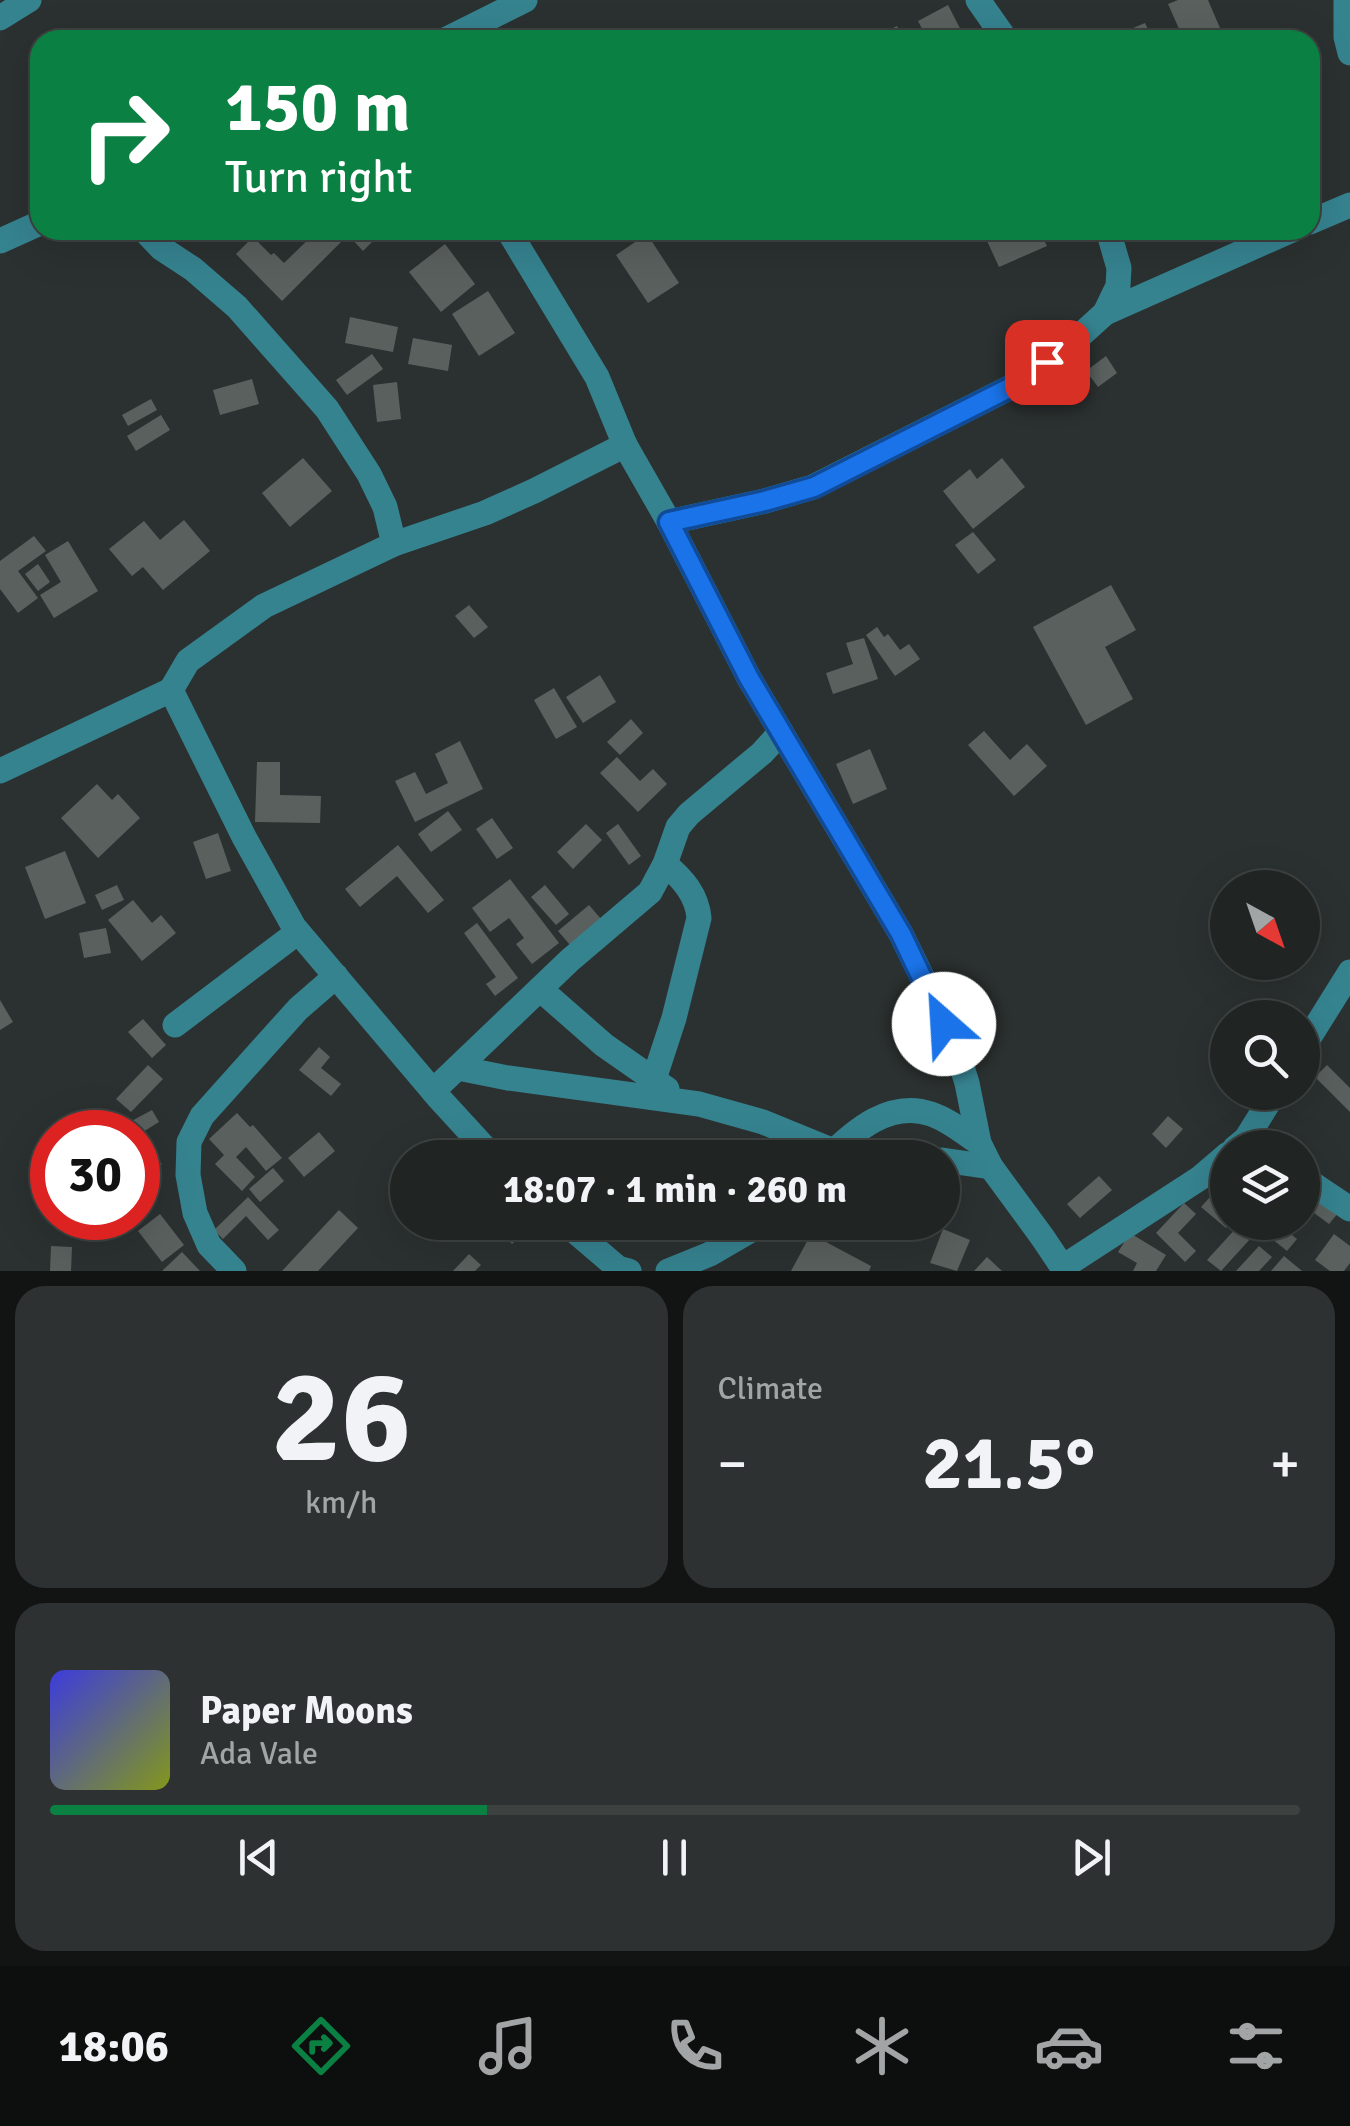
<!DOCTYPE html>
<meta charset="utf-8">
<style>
:root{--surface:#202524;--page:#2d3131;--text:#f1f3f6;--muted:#a2a5a6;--line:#3d4241;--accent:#0b8043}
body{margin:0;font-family:Signika,sans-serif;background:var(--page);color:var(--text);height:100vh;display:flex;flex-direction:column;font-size:38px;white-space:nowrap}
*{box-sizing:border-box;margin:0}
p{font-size:32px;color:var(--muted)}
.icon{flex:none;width:55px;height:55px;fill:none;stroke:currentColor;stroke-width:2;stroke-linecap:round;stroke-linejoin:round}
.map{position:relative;height:1271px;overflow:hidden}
.sheet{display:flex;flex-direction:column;gap:15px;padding:15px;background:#121414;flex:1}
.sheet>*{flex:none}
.hud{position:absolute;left:30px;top:30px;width:1290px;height:210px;border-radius:30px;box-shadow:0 10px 40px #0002,0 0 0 2px var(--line);background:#0b8043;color:#fff;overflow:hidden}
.needle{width:65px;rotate:140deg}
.tools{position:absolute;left:1210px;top:870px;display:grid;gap:20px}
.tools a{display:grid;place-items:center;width:110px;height:110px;border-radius:50%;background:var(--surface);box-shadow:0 10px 40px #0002,0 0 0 2px var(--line);font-size:50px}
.speed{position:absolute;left:30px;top:1110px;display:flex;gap:20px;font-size:50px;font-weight:700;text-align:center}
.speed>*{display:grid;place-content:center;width:130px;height:130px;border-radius:50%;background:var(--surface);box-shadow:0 10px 40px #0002,0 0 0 2px var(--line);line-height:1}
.speed .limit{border:15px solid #d22;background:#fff;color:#111}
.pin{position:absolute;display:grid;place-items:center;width:85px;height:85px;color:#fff;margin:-42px;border-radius:20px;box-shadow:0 5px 15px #0006}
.me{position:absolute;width:110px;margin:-55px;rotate:334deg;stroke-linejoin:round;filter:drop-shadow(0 0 8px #0008)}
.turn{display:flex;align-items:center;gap:35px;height:210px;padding:0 30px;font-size:45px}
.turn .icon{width:130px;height:130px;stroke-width:2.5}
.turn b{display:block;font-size:70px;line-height:85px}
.big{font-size:75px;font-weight:800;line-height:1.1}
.sheet .card{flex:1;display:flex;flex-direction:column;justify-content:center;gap:15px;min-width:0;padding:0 35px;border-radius:30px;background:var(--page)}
.sheet .dial{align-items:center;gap:0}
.dial b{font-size:130px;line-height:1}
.song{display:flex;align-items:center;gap:30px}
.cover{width:120px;height:120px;border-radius:15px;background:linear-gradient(135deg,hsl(240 70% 55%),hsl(70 70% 35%))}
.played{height:10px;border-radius:5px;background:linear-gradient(90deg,var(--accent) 35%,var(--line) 35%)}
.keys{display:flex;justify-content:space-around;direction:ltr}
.heat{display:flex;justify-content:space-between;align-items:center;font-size:55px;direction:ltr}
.sheet .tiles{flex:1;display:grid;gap:15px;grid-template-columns:1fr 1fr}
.card:last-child{grid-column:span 2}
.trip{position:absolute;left:390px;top:1140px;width:570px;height:100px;border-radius:50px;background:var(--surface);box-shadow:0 10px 40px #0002,0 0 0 2px var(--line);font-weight:800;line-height:100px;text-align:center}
.tab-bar{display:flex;height:160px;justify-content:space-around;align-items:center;background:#0d0f0e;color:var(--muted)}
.tab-bar .icon{width:70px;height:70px}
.tab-bar .active{color:var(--accent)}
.tab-bar b{font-size:45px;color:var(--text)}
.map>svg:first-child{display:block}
.building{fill:#5a605e}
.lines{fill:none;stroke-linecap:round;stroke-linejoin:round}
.minor{stroke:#368390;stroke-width:25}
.route-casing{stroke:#114b97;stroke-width:25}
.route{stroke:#1a73e8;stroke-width:18}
</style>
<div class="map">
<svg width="1350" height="1271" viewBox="0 0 1350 1271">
<rect width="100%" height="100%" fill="#2b3130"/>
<g class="building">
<path d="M 1178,0 L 1208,0 L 1223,35 L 1212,40 L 1184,40 L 1168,4 Z"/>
<path d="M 948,5 L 966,40 L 928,40 L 918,21 Z"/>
<path d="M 1145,23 L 1153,40 L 1105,40 Z"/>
<path d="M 897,26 L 904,40 L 879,40 L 877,36 Z"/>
<path d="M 318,230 L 384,230 L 363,251 L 348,235 L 282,301 L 236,254 L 253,237 L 271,255 L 274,253 L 284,263 Z"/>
<path d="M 982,230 L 1039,230 L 1047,246 L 999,267 Z"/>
<path d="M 647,234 L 679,283 L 648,303 L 616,255 Z"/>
<path d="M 445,244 L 475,284 L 441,312 L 409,272 Z"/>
<path d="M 488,291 L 515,333 L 479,356 L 452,314 Z"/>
<path d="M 350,317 L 398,327 L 393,352 L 345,343 Z"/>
<path d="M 413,338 L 452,345 L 448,371 L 408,364 Z"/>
<path d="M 372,354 L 383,369 L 347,395 L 336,380 Z"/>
<path d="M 1106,356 L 1117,373 L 1098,387 L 1086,371 Z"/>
<path d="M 252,379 L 259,404 L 220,415 L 213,390 Z"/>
<path d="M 397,382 L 401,419 L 377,422 L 373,385 Z"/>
<path d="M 151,399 L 157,410 L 128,426 L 122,415 Z"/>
<path d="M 161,415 L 170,430 L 136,451 L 127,436 Z"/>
<path d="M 303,458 L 332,491 L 290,527 L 262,493 Z"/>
<path d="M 1002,458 L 1025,487 L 973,529 L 943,491 L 970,469 L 977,479 Z"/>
<path d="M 184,520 L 210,551 L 163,590 L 143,567 L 132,576 L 109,549 L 144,521 L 160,540 Z"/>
<path d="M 973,532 L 996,560 L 978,574 L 955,545 Z"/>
<path d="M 34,536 L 46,551 L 18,571 L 38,598 L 18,613 L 0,589 L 0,561 Z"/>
<path d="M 68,541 L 98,591 L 54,618 L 40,595 L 61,582 L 45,555 Z"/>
<path d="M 38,564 L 50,582 L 38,591 L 25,574 Z"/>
<path d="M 1111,585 L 1136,630 L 1105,647 L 1133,699 L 1086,725 L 1033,627 Z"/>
<path d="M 469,605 L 488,627 L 474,638 L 455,616 Z"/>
<path d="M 877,627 L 884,637 L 888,634 L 900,650 L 909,644 L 920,659 L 895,676 L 866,635 Z"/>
<path d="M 864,638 L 878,679 L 833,694 L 826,673 L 853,664 L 846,643 Z"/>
<path d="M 600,675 L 616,702 L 583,723 L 566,697 Z"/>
<path d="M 554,688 L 577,727 L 556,739 L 534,700 Z"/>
<path d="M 631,719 L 643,733 L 620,755 L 607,742 Z"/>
<path d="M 984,731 L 1010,760 L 1027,744 L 1047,766 L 1014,796 L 968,745 Z"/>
<path d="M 460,741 L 483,789 L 415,822 L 395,781 L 415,772 L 426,794 L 448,783 L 435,754 Z"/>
<path d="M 870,749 L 887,789 L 853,804 L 836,764 Z"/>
<path d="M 617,757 L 640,781 L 653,769 L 667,784 L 638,812 L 600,773 Z"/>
<path d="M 257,762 L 280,762 L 280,795 L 321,796 L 320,823 L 255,822 Z"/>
<path d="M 97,784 L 112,800 L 118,794 L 140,818 L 98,858 L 61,818 Z"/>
<path d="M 448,811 L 462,830 L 431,852 L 418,834 Z"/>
<path d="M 492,818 L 513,848 L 497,859 L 476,829 Z"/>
<path d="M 586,824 L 602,840 L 573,869 L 557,852 Z"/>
<path d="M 618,824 L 641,856 L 629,865 L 606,833 Z"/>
<path d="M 218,833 L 231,871 L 206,879 L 193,842 Z"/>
<path d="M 398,845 L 444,900 L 428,913 L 397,876 L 360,907 L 345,889 Z"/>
<path d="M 65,851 L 86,903 L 45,919 L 25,867 Z"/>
<path d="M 510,879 L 559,943 L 532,964 L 516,944 L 524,938 L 509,918 L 490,932 L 472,908 Z"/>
<path d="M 117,885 L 124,900 L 102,910 L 95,895 Z"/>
<path d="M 545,885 L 569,914 L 556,925 L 531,897 Z"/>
<path d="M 133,900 L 152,923 L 161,915 L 176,933 L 142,961 L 108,920 Z"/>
<path d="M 589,905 L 601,919 L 570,945 L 558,931 Z"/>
<path d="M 477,923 L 518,978 L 495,996 L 486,984 L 496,977 L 464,933 Z"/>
<path d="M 106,928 L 111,953 L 84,958 L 79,933 Z"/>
<path d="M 0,1000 L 13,1022 L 0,1030 Z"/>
<path d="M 143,1019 L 166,1045 L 152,1058 L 128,1032 Z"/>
<path d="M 319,1047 L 330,1057 L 321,1068 L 341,1084 L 331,1096 L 299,1070 Z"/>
<path d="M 148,1065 L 163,1079 L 131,1112 L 116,1099 Z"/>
<path d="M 1327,1065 L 1350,1088 L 1350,1112 L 1315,1077 Z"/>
<path d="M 152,1110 L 159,1122 L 138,1135 L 138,1132 L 111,1132 Z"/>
<path d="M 237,1113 L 250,1127 L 253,1125 L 282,1158 L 266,1171 L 246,1147 L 236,1157 L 255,1177 L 242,1191 L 215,1164 L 224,1155 L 209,1139 Z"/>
<path d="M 1168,1116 L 1183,1129 L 1166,1148 L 1152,1134 Z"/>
<path d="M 319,1132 L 335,1151 L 304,1177 L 288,1158 Z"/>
<path d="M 153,1154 L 162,1164 L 145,1181 L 138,1174 L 138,1170 Z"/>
<path d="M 273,1168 L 284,1181 L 260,1202 L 249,1189 Z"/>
<path d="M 1099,1176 L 1112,1190 L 1080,1218 L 1067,1204 Z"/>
<path d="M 143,1182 L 152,1197 L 141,1203 L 138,1197 L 138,1186 Z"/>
<path d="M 1211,1196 L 1228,1211 L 1228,1222 L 1231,1222 L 1226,1228 L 1201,1207 Z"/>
<path d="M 248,1197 L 279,1230 L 268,1240 L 246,1216 L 223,1239 L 214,1230 Z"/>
<path d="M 1319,1198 L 1339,1212 L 1329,1224 L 1310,1210 Z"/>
<path d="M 1184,1203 L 1196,1214 L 1178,1233 L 1196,1251 L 1185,1262 L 1156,1233 Z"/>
<path d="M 339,1210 L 358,1228 L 318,1271 L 282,1271 Z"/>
<path d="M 160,1214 L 184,1245 L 162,1262 L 138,1231 Z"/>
<path d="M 492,1222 L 518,1222 L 525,1231 L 512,1244 Z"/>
<path d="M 1251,1222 L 1276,1222 L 1297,1239 L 1287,1251 Z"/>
<path d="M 1238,1226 L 1251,1238 L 1221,1271 L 1207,1260 Z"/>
<path d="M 943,1229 L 970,1240 L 957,1271 L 930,1263 Z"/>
<path d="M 1130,1233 L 1166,1255 L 1156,1271 L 1133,1271 L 1137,1263 L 1118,1252 Z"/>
<path d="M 811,1234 L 871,1266 L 869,1271 L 791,1271 Z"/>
<path d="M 1334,1234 L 1350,1246 L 1350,1263 L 1344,1271 L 1330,1271 L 1315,1260 Z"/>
<path d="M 51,1246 L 72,1247 L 71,1271 L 50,1271 Z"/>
<path d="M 1259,1246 L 1272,1257 L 1259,1271 L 1236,1271 Z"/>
<path d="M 182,1252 L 200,1271 L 162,1271 Z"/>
<path d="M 469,1254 L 481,1265 L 475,1271 L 453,1271 Z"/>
<path d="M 1284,1256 L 1302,1271 L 1271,1271 Z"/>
<path d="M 987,1257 L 1002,1271 L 974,1271 Z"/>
</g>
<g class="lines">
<g class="minor">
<path d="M 978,0 L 1006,40"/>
<path d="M 1346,0 L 1346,37 L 1350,53"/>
<path d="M 0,18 L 29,0"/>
<path d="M 445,40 L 525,0"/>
<path d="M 1310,222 L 1350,205"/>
<path d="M 144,230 L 161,248 L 193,269 L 237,307 L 327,409 L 369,474 L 385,507 L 394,544"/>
<path d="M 508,230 L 597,377 L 625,445 L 669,522 L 749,678 L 901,934 L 954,1042 L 967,1083 L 979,1143 L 991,1167 L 1043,1238 L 1065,1271"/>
<path d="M 0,241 L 40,223"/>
<path d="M 1105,313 L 1292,230"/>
<path d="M 669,522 L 765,501 L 813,487 L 1021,382 L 1072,343 L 1105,313 L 1118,286 L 1119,268 L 1108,230"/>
<path d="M 0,771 L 171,690"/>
<path d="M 540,989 L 604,1045 L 667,1089"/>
<path d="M 175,1025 L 298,932"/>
<path d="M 1302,1049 L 1350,972"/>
<path d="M 458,1068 L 508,1078 L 699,1104 L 763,1122 L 834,1151"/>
<path d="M 654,1079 L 674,1018 L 699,918 C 697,895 683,879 665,864"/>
<path d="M 433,1091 L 570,960 L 650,892 L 665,864 L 678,827 L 689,814 L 762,753 L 781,732"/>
<path d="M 838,1148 L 882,1155 L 922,1158"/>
<path d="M 1235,1148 L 1246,1139 L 1275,1092"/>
<path d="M 494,1158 L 438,1097 L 294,927 L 244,837 L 171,690 L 188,661 L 264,606 L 394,544 L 485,513 L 534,491 L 625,445"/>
<path d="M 827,1158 C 855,1130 890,1100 931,1114 C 949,1120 964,1133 979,1143"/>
<path d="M 942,1160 L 991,1167"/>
<path d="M 1302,1177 L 1350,1209"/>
<path d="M 564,1222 L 618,1268 L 629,1271"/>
<path d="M 1063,1267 L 1200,1178 L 1228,1154"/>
<path d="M 234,1271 L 209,1245 L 195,1213 L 188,1175 L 189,1142 L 202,1116 L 298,1009 L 336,976"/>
<path d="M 668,1271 L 710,1254 L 765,1222"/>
</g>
</g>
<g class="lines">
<g class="route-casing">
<path id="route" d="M 944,1024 L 901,934 L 749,678 L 669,522 L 765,501 L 814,487 L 1021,382 L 1047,362"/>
</g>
<use href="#route" class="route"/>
</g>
</svg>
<div class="tools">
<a><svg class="needle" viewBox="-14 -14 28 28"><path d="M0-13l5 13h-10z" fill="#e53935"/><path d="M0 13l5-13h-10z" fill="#a2a5a6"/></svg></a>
<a><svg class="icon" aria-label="search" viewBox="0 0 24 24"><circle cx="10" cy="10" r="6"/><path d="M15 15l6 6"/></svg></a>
<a><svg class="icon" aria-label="layers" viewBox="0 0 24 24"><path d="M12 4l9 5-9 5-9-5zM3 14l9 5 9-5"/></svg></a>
</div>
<div class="speed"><div class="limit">30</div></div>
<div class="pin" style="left:1047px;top:362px;background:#d93025"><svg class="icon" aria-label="arrive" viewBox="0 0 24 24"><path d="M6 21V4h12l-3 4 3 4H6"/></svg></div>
<svg class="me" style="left:944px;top:1024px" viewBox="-20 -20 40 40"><circle r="19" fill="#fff"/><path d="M0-13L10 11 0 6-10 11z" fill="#1a73e8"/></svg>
<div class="trip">18:07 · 1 min · 260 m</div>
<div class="hud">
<div class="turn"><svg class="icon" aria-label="right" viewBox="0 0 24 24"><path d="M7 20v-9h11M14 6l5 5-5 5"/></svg><div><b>150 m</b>Turn right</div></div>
</div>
</div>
<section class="sheet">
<div class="tiles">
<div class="card dial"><b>26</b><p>km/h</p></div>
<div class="card"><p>Climate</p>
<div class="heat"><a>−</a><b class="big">21.5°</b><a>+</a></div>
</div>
<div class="card">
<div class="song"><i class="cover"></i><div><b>Paper Moons</b><p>Ada Vale</p></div></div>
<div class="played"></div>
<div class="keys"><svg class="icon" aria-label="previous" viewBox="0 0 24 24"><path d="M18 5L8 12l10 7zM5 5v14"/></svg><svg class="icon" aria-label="pause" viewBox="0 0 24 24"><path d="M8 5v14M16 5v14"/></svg><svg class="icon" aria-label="next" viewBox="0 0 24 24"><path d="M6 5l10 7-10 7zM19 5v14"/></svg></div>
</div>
</div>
</section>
<nav class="tab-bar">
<b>18:06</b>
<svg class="icon active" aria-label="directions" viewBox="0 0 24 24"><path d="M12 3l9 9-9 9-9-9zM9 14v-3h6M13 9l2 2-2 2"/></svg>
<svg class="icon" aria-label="music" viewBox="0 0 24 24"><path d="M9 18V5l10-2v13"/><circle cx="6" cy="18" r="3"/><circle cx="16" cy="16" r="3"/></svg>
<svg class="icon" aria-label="phone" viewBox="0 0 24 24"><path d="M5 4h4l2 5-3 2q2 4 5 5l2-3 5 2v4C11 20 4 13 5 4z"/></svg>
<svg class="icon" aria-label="climate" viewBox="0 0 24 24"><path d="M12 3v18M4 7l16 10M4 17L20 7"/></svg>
<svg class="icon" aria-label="car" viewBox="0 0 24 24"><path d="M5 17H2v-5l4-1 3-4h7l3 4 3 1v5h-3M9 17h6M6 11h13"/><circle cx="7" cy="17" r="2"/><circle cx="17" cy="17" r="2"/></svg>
<svg class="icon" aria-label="filters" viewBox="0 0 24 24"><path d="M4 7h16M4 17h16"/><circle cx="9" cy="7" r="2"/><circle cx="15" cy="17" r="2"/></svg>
</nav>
